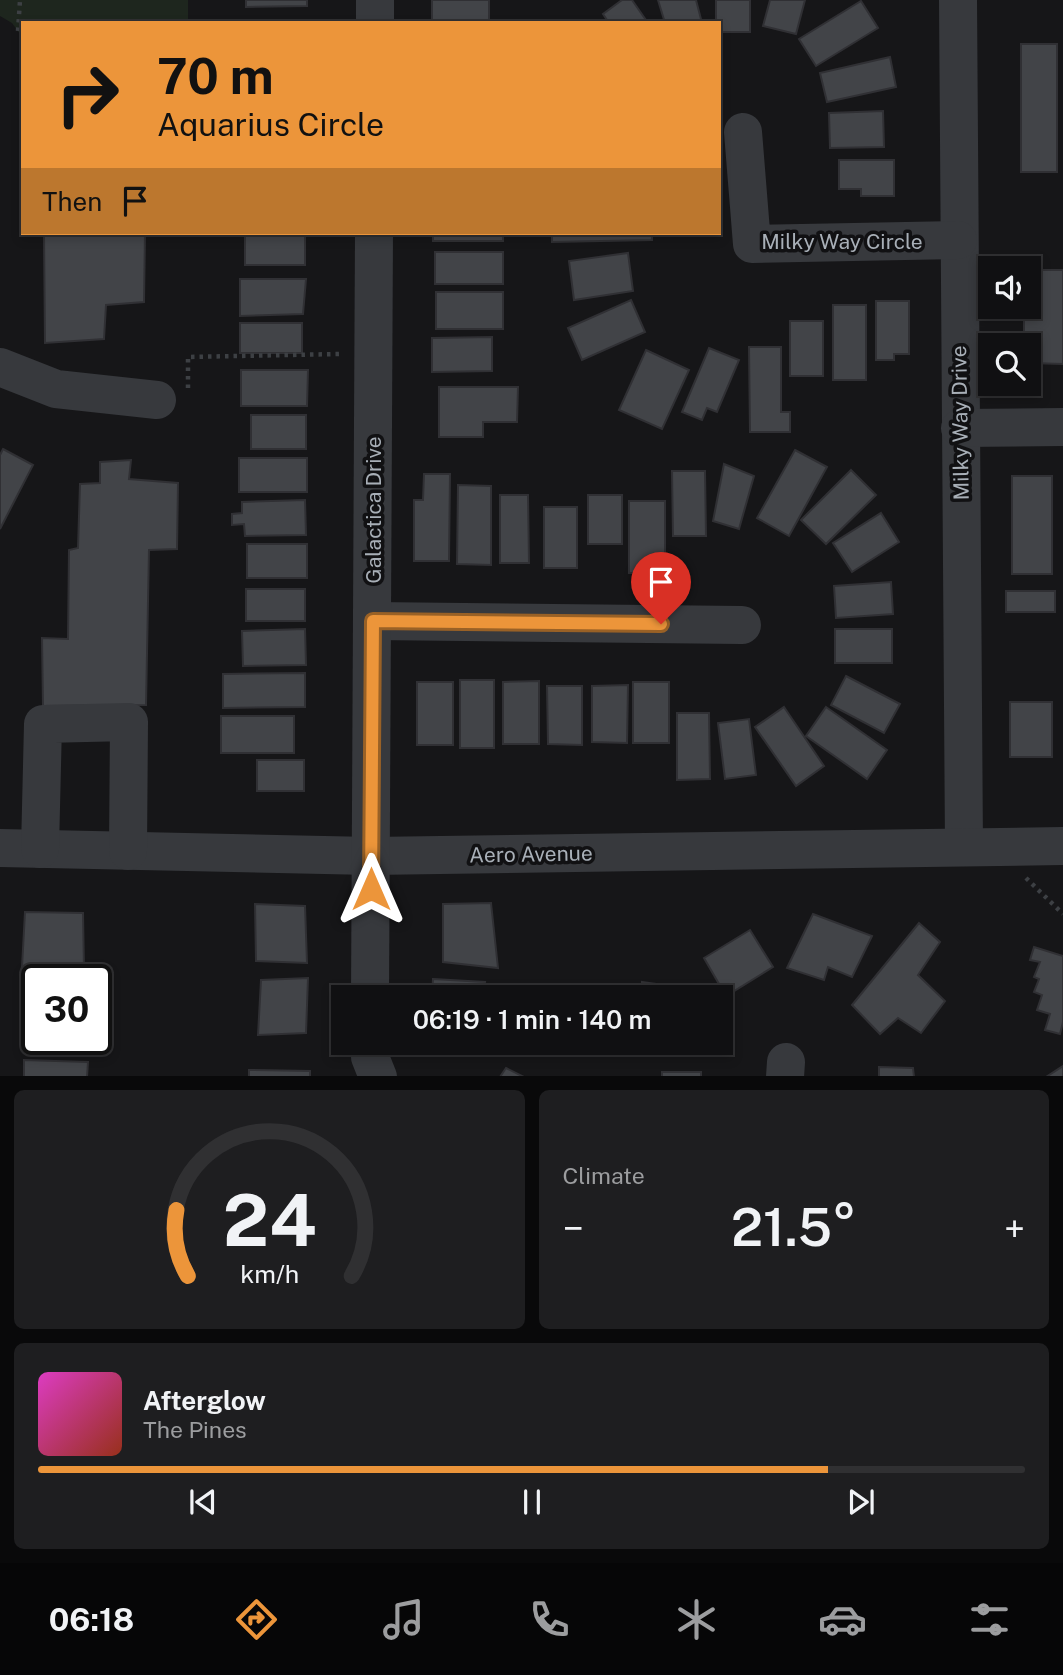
<!DOCTYPE html>
<meta charset="utf-8">
<style>
:root{--surface:#101012;--page:#1e1e20;--text:#f1f3f6;--muted:#9c9d9f;--line:#303032;--accent:#ec953a}
body{margin:0;font-family:"Public Sans",sans-serif;background:var(--page);color:var(--text);height:100vh;display:flex;flex-direction:column;font-size:26px;white-space:nowrap}
*{box-sizing:border-box;margin:0}
p{font-size:23px;color:var(--muted)}
.icon{flex:none;width:38px;height:38px;fill:none;stroke:currentColor;stroke-width:2;stroke-linecap:round;stroke-linejoin:round}
.map{position:relative;height:1076px;overflow:hidden}
.side{display:flex;flex-direction:column;gap:14px;padding:14px;background:#09090a;flex:1}
.side>*{flex:none}
.hud{position:absolute;left:21px;top:21px;width:700px;height:214px;border-radius:0px;box-shadow:0 4px 10px #0003,0 0 0 2px var(--line);background:#ec953a;color:#111;overflow:hidden}
.controls{position:absolute;left:978px;top:256px;display:grid;gap:14px}
.controls a{display:grid;place-items:center;width:63px;height:63px;border-radius:0px;background:var(--surface);box-shadow:0 4px 10px #0003,0 0 0 2px var(--line);font-size:35px}
.speed{position:absolute;left:21px;top:964px;display:flex;gap:14px;font-size:35px;font-weight:700;text-align:center}
.speed>*{display:grid;place-content:center;width:91px;height:91px;border-radius:50%;background:var(--surface);box-shadow:0 4px 10px #0003,0 0 0 2px var(--line);line-height:1}
.speed .limit{border:4px solid #111;border-radius:10px;background:#fff;color:#111}
.pin{position:absolute;display:grid;place-items:center;width:60px;height:60px;color:#fff;margin:-72px -30px;border-radius:50% 50% 50% 0;rotate:-45deg;box-shadow:0 0 7px #0007}
.pin .icon{rotate:45deg}
.me{position:absolute;width:77px;margin:-38px;rotate:0deg;stroke-linejoin:round;filter:drop-shadow(0 0 5px #0008)}
.turn{display:flex;align-items:center;gap:24px;height:147px;padding:0 21px;font-size:32px}
.turn .icon{width:91px;height:91px;stroke-width:2.5}
.turn b{display:block;font-size:49px;line-height:60px}
.then{display:flex;align-items:center;height:66px;padding:0 21px;background:#0003;gap:14px;font-size:26px}
.big{font-size:52px;font-weight:600;line-height:1.1}
.side .tile{flex:1;display:flex;flex-direction:column;justify-content:center;gap:10px;min-width:0;padding:0 24px;border-radius:10px;background:var(--page)}
.side .dial{align-items:center;gap:0}
.dial svg{height:182px;overflow:visible;fill:none;stroke:var(--line);stroke-width:7;stroke-linecap:round;text-anchor:middle}
.dial text{fill:var(--text);stroke:none}
.song{display:flex;align-items:center;gap:21px}
.cover{width:84px;height:84px;border-radius:10px;background:linear-gradient(135deg,hsl(310 70% 55%),hsl(10 70% 35%))}
.played{height:7px;border-radius:4px;background:linear-gradient(90deg,var(--accent) 80%,var(--line) 80%)}
.keys{display:flex;justify-content:space-around;direction:ltr}
.heat{display:flex;justify-content:space-between;align-items:center;font-size:38px;direction:ltr}
.side .tiles{flex:1;display:grid;gap:14px;grid-template-columns:1fr 1fr}
.tile:last-child{grid-column:span 2}
.trip{position:absolute;left:331px;top:985px;width:402px;height:70px;border-radius:0px;background:var(--surface);box-shadow:0 4px 10px #0003,0 0 0 2px var(--line);font-weight:600;line-height:70px;text-align:center}
.dock{display:flex;height:112px;justify-content:space-around;align-items:center;background:#060607;color:var(--muted)}
.dock .icon{width:49px;height:49px}
.dock .on{color:var(--accent)}
.dock b{font-size:32px;color:var(--text)}
.map>svg:first-child{display:block}
.green{fill:#1e261e}
.building{fill:#424448;stroke:#303034;stroke-width:2}
.lines{fill:none;stroke-linecap:round;stroke-linejoin:round}
.path{stroke:#3d4044;stroke-width:4.5;stroke-dasharray:3.5 5;stroke-linecap:butt}
.minor{stroke:#37393d;stroke-width:38}
.route-casing{stroke:#996126;stroke-width:18}
.route{stroke:#ec953a;stroke-width:12}
.labels{text-anchor:middle;dominant-baseline:central;stroke-width:7;stroke-linejoin:round;paint-order:stroke}
.street-label{font-size:21px;fill:#a8afb7;stroke:#111113}
</style>
<div class="map">
<svg width="1063" height="1077" viewBox="0 0 1063 1077">
<rect width="100%" height="100%" fill="#161618"/>
<path class="green" d="M 0,0 L 188,0 L 188,23 L 23,23 L 23,38 L 12,23 L 0,16 Z"/>
<g class="building">
<path d="M 246,0 L 307,0 L 307,6 L 246,7 Z"/>
<rect x="432" y="0" width="57" height="23"/>
<path d="M 622,0 L 632,0 L 648,23 L 609,23 L 603,14 Z"/>
<path d="M 658,0 L 696,0 L 702,23 L 665,23 Z"/>
<path d="M 716,0 L 750,0 L 750,32 L 719,32 L 719,23 L 716,23 Z"/>
<path d="M 770,0 L 805,0 L 796,34 L 763,26 Z"/>
<path d="M 861,1 L 878,28 L 816,66 L 799,39 Z"/>
<rect x="238" y="20" width="57" height="3"/>
<rect x="1021" y="44" width="36" height="128"/>
<path d="M 890,57 L 896,87 L 827,102 L 820,73 Z"/>
<path d="M 883,111 L 884,147 L 830,148 L 829,113 Z"/>
<path d="M 839,160 L 894,160 L 894,196 L 861,196 L 861,189 L 839,189 Z"/>
<path d="M 44,233 L 145,233 L 144,302 L 106,305 L 104,339 L 45,343 Z"/>
<rect x="245" y="233" width="60" height="32"/>
<rect x="433" y="233" width="70" height="8"/>
<path d="M 552,233 L 652,233 L 652,240 L 552,242 Z"/>
<rect x="435" y="252" width="68" height="32"/>
<path d="M 628,253 L 633,291 L 574,300 L 569,261 Z"/>
<path d="M 1029,270 L 1063,270 L 1063,364 L 1029,363 L 1029,345 L 1024,345 L 1024,306 L 1029,306 Z"/>
<path d="M 240,279 L 306,279 L 303,314 L 240,316 Z"/>
<rect x="436" y="292" width="67" height="37"/>
<path d="M 631,300 L 645,332 L 582,360 L 568,328 Z"/>
<path d="M 876,301 L 909,301 L 909,354 L 894,354 L 894,360 L 876,360 Z"/>
<rect x="833" y="305" width="33" height="75"/>
<rect x="790" y="321" width="33" height="55"/>
<rect x="240" y="323" width="62" height="30"/>
<path d="M 492,337 L 492,371 L 432,372 L 432,338 Z"/>
<path d="M 749,347 L 781,347 L 781,412 L 790,412 L 790,432 L 750,432 Z"/>
<path d="M 709,348 L 739,360 L 717,412 L 707,408 L 702,420 L 682,412 Z"/>
<path d="M 646,350 L 689,370 L 662,429 L 619,410 Z"/>
<path d="M 241,370 L 308,370 L 307,406 L 241,406 Z"/>
<path d="M 439,387 L 518,387 L 517,422 L 483,422 L 483,437 L 439,437 Z"/>
<rect x="251" y="415" width="55" height="34"/>
<path d="M 3,449 L 33,465 L 0,529 L 0,455 Z"/>
<path d="M 795,450 L 827,467 L 789,536 L 757,518 Z"/>
<rect x="239" y="458" width="68" height="34"/>
<path d="M 131,460 L 129,479 L 178,483 L 177,549 L 149,550 L 146,705 L 43,706 L 42,638 L 68,639 L 69,550 L 78,548 L 80,484 L 100,483 L 100,462 Z"/>
<path d="M 724,464 L 754,476 L 739,529 L 713,521 Z"/>
<path d="M 851,470 L 876,495 L 826,544 L 801,520 Z"/>
<path d="M 672,471 L 705,471 L 706,536 L 673,536 Z"/>
<path d="M 424,474 L 450,474 L 449,561 L 414,561 L 414,500 L 423,500 Z"/>
<rect x="1012" y="476" width="40" height="98"/>
<path d="M 458,485 L 491,486 L 491,565 L 457,564 Z"/>
<path d="M 500,495 L 528,495 L 529,563 L 500,563 Z"/>
<rect x="588" y="495" width="34" height="49"/>
<path d="M 305,500 L 306,535 L 245,536 L 244,524 L 232,525 L 232,514 L 242,513 L 242,502 Z"/>
<rect x="629" y="501" width="36" height="72"/>
<rect x="544" y="507" width="33" height="61"/>
<path d="M 881,513 L 899,542 L 852,572 L 833,543 Z"/>
<rect x="247" y="544" width="60" height="34"/>
<path d="M 891,582 L 893,614 L 836,618 L 834,586 Z"/>
<rect x="246" y="589" width="59" height="32"/>
<rect x="1006" y="591" width="49" height="21"/>
<path d="M 305,629 L 306,665 L 243,666 L 242,631 Z"/>
<rect x="835" y="629" width="57" height="34"/>
<path d="M 305,673 L 305,707 L 223,708 L 223,674 Z"/>
<path d="M 846,676 L 900,704 L 884,733 L 831,705 Z"/>
<rect x="460" y="680" width="34" height="68"/>
<path d="M 539,681 L 539,744 L 503,744 L 503,682 Z"/>
<rect x="417" y="682" width="36" height="63"/>
<rect x="633" y="682" width="36" height="61"/>
<path d="M 628,685 L 627,743 L 592,742 L 592,686 Z"/>
<path d="M 547,686 L 582,686 L 582,745 L 548,744 Z"/>
<rect x="1010" y="702" width="42" height="55"/>
<path d="M 784,707 L 824,766 L 796,786 L 755,727 Z"/>
<path d="M 826,707 L 887,750 L 867,779 L 806,736 Z"/>
<path d="M 677,713 L 709,713 L 710,779 L 677,780 Z"/>
<rect x="221" y="716" width="73" height="37"/>
<path d="M 749,719 L 756,775 L 725,779 L 718,723 Z"/>
<rect x="257" y="760" width="47" height="31"/>
<path d="M 491,903 L 498,968 L 443,962 L 443,904 Z"/>
<path d="M 255,904 L 305,906 L 307,963 L 256,961 Z"/>
<path d="M 25,912 L 83,913 L 84,970 L 22,967 Z"/>
<path d="M 813,914 L 872,936 L 852,977 L 828,967 L 824,980 L 787,968 Z"/>
<path d="M 919,923 L 940,942 L 918,975 L 945,1001 L 921,1033 L 898,1018 L 880,1034 L 852,1005 Z"/>
<path d="M 750,930 L 773,967 L 726,996 L 704,958 Z"/>
<path d="M 1034,947 L 1063,956 L 1063,1022 L 1060,1034 L 1045,1030 L 1050,1014 L 1037,1010 L 1042,995 L 1034,992 L 1039,979 L 1034,977 L 1040,962 L 1030,960 Z"/>
<path d="M 308,978 L 306,1033 L 258,1035 L 261,980 Z"/>
<path d="M 433,979 L 485,982 L 482,998 L 432,998 Z"/>
<path d="M 642,982 L 693,989 L 693,998 L 641,998 Z"/>
<path d="M 22,986 L 37,986 L 37,1040 L 91,1041 L 25,1046 Z"/>
<path d="M 639,1043 L 689,1043 L 689,1053 L 638,1048 Z"/>
<path d="M 24,1060 L 88,1062 L 87,1077 L 24,1077 Z"/>
<path d="M 1063,1066 L 1063,1077 L 1046,1077 Z"/>
<path d="M 879,1067 L 913,1068 L 914,1077 L 879,1077 Z"/>
<path d="M 506,1068 L 524,1077 L 500,1077 Z"/>
<path d="M 249,1070 L 310,1071 L 310,1077 L 249,1077 Z"/>
<rect x="662" y="1072" width="39" height="5"/>
</g>
<g class="lines">
<g class="path">
<path d="M 18,31 L 20,0"/>
<path d="M 188,388 L 188,357 L 341,354"/>
<path d="M 1026,878 L 1063,914"/>
</g>
<g class="minor">
<path d="M 958,0 L 964,847"/>
<path d="M 375,23 L 375,0"/>
<path d="M 743,132 L 752,244 L 958,240"/>
<path d="M 0,367 L 56,389 L 157,400"/>
<path d="M 960,428 L 1063,427"/>
<path d="M 373,621 L 742,625"/>
<path d="M 0,848 L 371,856 L 1063,846"/>
<path d="M 40,849 L 43,724 L 129,722 L 128,851"/>
<path d="M 370,998 L 374,233"/>
<path d="M 370,1043 L 370,1057 L 378,1077"/>
<path d="M 785,1077 L 786,1062"/>
</g>
</g>
<g class="lines">
<g class="route-casing">
<path id="route" d="M 371,889 L 373,621 L 661,624"/>
</g>
<use href="#route" class="route"/>
</g>
<g class="labels">
<g class="street-label">
<text x="842" y="241">Milky Way Circle</text>
<text transform="translate(960 423) rotate(-91)">Milky Way Drive</text>
<text transform="translate(373 510) rotate(-90)">Galactica Drive</text>
<text transform="translate(531 854) rotate(-1)">Aero Avenue</text>
</g>
</g>
</svg>
<div class="controls">
<a><svg class="icon" aria-label="sound" viewBox="0 0 24 24"><path d="M4 9h4l5-4v14l-5-4H4zM17 9q2 3 0 6"/></svg></a>
<a><svg class="icon" aria-label="search" viewBox="0 0 24 24"><circle cx="10" cy="10" r="6"/><path d="M15 15l6 6"/></svg></a>
</div>
<div class="speed"><div class="limit">30</div></div>
<div class="pin" style="left:661px;top:624px;background:#d93025"><svg class="icon" aria-label="arrive" viewBox="0 0 24 24"><path d="M6 21V4h12l-3 4 3 4H6"/></svg></div>
<svg class="me" style="left:371px;top:889px" viewBox="-20 -20 40 40"><path d="M0-17L14 15 0 8-14 15z" fill="#ec953a" stroke="#fff" stroke-width="4"/></svg>
<div class="trip">06:19 · 1 min · 140 m</div>
<div class="hud">
<div class="turn"><svg class="icon" aria-label="right" viewBox="0 0 24 24"><path d="M7 20v-9h11M14 6l5 5-5 5"/></svg><div><b>70 m</b>Aquarius Circle</div></div>
<div class="then">Then<svg class="icon" aria-label="arrive" viewBox="0 0 24 24"><path d="M6 21V4h12l-3 4 3 4H6"/></svg></div>
</div>
</div>
<section class="side">
<div class="tiles">
<div class="tile dial"><svg viewBox="0 0 100 80">
<path d="M14 69A42 42 0 1 1 86 69"/>
<path d="M14 69A42 42 0 0 1 9 40" stroke="#ec953a"/>
<text x="50" y="56" font-size="32" font-weight="700">24</text>
<text x="50" y="72" font-size="11">km/h</text>
</svg></div>
<div class="tile"><p>Climate</p>
<div class="heat"><a>−</a><b class="big">21.5°</b><a>+</a></div>
</div>
<div class="tile">
<div class="song"><i class="cover"></i><div><b>Afterglow</b><p>The Pines</p></div></div>
<div class="played"></div>
<div class="keys"><svg class="icon" aria-label="previous" viewBox="0 0 24 24"><path d="M18 5L8 12l10 7zM5 5v14"/></svg><svg class="icon" aria-label="pause" viewBox="0 0 24 24"><path d="M8 5v14M16 5v14"/></svg><svg class="icon" aria-label="next" viewBox="0 0 24 24"><path d="M6 5l10 7-10 7zM19 5v14"/></svg></div>
</div>
</div>
</section>
<nav class="dock">
<b>06:18</b>
<svg class="icon on" aria-label="directions" viewBox="0 0 24 24"><path d="M12 3l9 9-9 9-9-9zM9 14v-3h6M13 9l2 2-2 2"/></svg>
<svg class="icon" aria-label="music" viewBox="0 0 24 24"><path d="M9 18V5l10-2v13"/><circle cx="6" cy="18" r="3"/><circle cx="16" cy="16" r="3"/></svg>
<svg class="icon" aria-label="phone" viewBox="0 0 24 24"><path d="M5 4h4l2 5-3 2q2 4 5 5l2-3 5 2v4C11 20 4 13 5 4z"/></svg>
<svg class="icon" aria-label="climate" viewBox="0 0 24 24"><path d="M12 3v18M4 7l16 10M4 17L20 7"/></svg>
<svg class="icon" aria-label="car" viewBox="0 0 24 24"><path d="M5 17H2v-5l4-1 3-4h7l3 4 3 1v5h-3M9 17h6M6 11h13"/><circle cx="7" cy="17" r="2"/><circle cx="17" cy="17" r="2"/></svg>
<svg class="icon" aria-label="filters" viewBox="0 0 24 24"><path d="M4 7h16M4 17h16"/><circle cx="9" cy="7" r="2"/><circle cx="15" cy="17" r="2"/></svg>
</nav>
